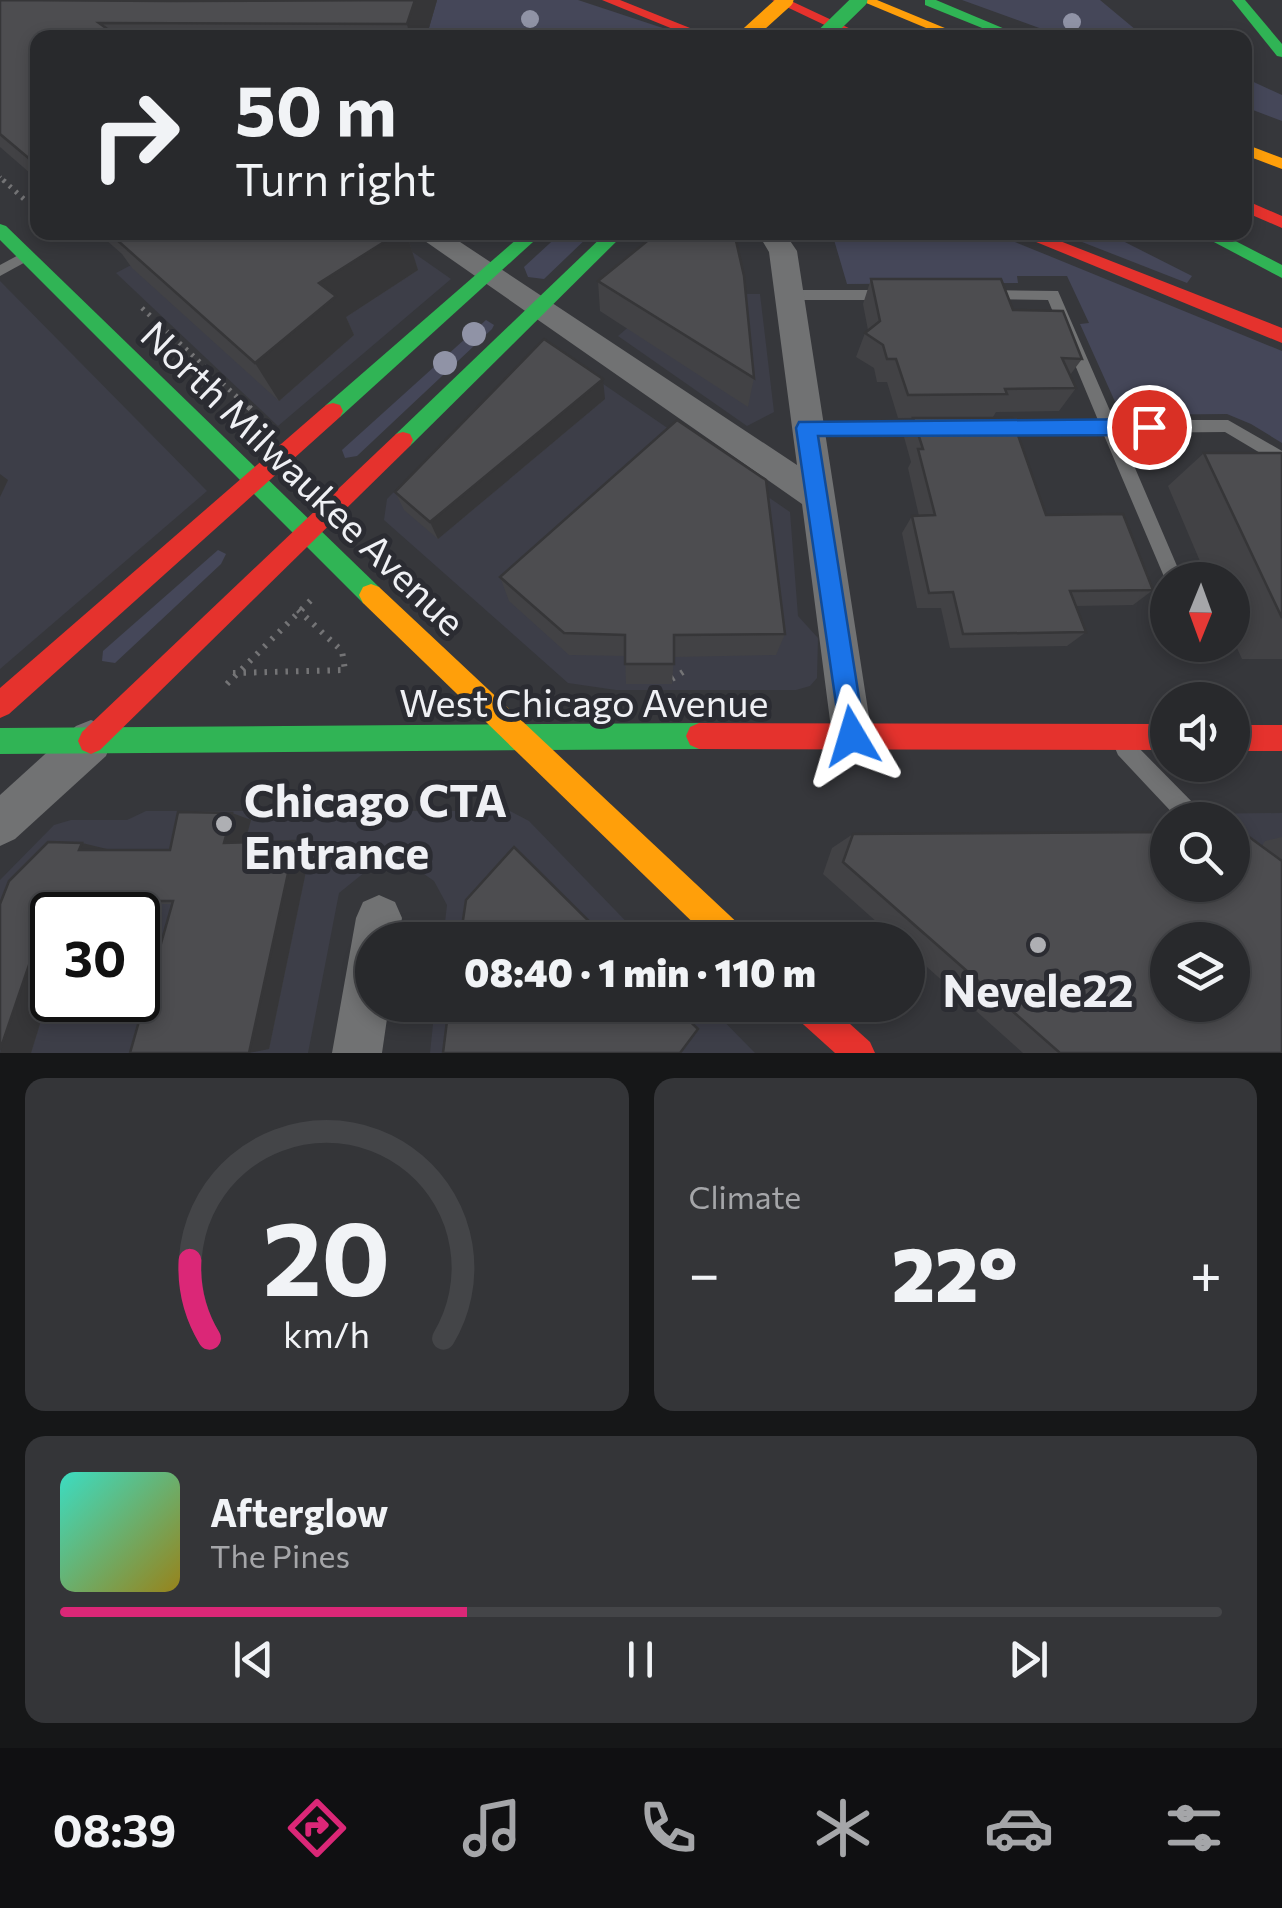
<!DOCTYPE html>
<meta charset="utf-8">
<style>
:root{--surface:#28292c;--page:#343538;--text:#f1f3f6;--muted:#a5a6a9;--line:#444548;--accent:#db2777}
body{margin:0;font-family:Commissioner,sans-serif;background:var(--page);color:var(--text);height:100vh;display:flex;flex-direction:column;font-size:38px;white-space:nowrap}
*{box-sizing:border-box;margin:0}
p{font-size:32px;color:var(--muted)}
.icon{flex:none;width:55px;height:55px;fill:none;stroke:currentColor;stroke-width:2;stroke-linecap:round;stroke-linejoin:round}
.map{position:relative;height:1053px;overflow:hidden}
.side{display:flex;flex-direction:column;gap:25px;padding:25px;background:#161718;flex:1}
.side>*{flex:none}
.guide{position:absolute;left:30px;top:30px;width:1222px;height:210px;border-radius:20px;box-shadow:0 5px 15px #0003,0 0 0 2px var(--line);background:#28292c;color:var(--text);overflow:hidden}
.needle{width:65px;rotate:181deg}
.fabs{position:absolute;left:1150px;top:562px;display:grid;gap:20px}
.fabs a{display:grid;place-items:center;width:100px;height:100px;border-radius:50%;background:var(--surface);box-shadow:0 5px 15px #0003,0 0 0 2px var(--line);font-size:50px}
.speed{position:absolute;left:30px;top:892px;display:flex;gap:20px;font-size:50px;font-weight:700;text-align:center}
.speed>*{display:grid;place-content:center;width:130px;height:130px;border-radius:50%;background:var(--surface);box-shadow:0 5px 15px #0003,0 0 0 2px var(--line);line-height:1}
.speed .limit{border:5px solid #111;border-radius:15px;background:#fff;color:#111}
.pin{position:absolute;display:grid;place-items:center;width:85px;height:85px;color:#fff;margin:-42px;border:5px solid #fff;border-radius:50%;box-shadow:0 2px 10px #0007}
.me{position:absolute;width:110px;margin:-55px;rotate:353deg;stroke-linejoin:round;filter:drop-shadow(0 0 8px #0008)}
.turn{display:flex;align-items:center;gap:35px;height:210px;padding:0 40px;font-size:45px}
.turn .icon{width:130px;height:130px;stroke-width:2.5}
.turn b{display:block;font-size:70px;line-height:85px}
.big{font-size:75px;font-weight:800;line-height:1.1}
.side .card{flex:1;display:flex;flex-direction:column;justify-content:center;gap:15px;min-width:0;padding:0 35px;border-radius:20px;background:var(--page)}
.side .dial{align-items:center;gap:0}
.dial svg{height:260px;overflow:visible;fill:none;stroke:var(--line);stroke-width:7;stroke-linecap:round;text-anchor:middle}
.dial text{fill:var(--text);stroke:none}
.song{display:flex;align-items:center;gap:30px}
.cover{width:120px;height:120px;border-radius:15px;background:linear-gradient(135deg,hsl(170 70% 55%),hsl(50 70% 35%))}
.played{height:10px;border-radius:5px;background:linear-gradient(90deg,var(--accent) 35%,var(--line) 35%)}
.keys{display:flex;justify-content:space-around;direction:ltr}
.heat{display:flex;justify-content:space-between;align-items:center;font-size:55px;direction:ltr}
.side .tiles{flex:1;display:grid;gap:25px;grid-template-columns:1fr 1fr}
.card:last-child{grid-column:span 2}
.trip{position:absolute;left:355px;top:922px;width:570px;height:100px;border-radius:50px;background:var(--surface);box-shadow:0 5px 15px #0003,0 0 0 2px var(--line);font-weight:800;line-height:100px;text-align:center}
.menu{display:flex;height:160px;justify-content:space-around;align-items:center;background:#101012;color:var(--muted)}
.menu .icon{width:70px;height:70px}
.menu .current{color:var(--accent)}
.menu b{font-size:45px;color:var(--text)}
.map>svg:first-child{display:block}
.built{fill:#3d3e48;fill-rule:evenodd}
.green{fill:#454759}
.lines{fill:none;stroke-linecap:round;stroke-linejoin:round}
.path-far2{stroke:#747476;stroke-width:4;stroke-dasharray:1 5;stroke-linecap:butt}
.path-far1{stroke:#747476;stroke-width:5;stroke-dasharray:2.5 6;stroke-linecap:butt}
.path{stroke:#747476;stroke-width:6;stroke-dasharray:2.5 8;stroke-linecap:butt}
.lane{fill:#717273;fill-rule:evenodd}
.street{fill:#717273;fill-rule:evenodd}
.fast{fill:#30b455;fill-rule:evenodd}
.slow{fill:#ff9f0a;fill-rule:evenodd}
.jam{fill:#e5322d;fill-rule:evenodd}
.fast-bridge{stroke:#30b455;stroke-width:15}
.slow-bridge{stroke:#ff9f0a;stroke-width:15}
.tree{fill:#9093a6}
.wall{fill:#424245}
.shaded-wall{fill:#363638}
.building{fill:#4d4d50;stroke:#363638;stroke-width:2.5;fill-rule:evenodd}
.route{fill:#1a73e8;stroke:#114b97;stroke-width:2.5}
.poi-dot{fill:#aeafb3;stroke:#2b2c32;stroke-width:4}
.labels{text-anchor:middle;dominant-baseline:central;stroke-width:10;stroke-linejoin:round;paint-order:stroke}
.street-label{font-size:38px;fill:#eff0f4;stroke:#2b2c32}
.near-poi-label{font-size:45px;font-weight:bold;fill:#eff0f4;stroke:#2b2c32;text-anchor:start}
</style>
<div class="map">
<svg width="1282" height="1053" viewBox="0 0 1282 1053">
<rect width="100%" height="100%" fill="#36373b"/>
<g class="built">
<path d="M 384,232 L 451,279 L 278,426 L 116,273 L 192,233 Z"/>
<path d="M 0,281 L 207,491 L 0,669 Z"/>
<path d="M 667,294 L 760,294 L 774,412 L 747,426 L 618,336 Z"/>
<path d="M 542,342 L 790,512 L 798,616 L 818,638 L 817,678 L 810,686 L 796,690 L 616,690 L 568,683 L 384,520 L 387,499 Z"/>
<path d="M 146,811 L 510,811 L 529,821 L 644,940 L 443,940 L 447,905 L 434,881 L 414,867 L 388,863 L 365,872 L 339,893 L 308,1053 L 0,1053 L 0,880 L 54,825 L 71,820 L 127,820 ZM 52,915 L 138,915 L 138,1000 L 52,1000 Z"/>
<path d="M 1282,813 L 1282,895 L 1233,854 L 1232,820 L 1195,820 L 1188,814 Z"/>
<path d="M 435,1005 L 708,1005 L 755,1053 L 430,1053 Z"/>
</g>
<g class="green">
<path d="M 437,0 L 578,0 L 690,37 L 426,38 Z"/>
<path d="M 962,0 L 1100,0 L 1136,30 L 1154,37 L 1064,37 Z"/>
<path d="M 1245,78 L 1282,95 L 1282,121 L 1245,107 Z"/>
<path d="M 562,232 L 592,233 L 544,279 L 528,277 L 524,267 Z"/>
<path d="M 832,233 L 993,233 L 1282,351 L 1282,443 L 1251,424 L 1227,414 L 1121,415 L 1080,324 L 1089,323 L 1067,276 L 1017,276 L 1018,283 L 847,284 Z"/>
<path d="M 1059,233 L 1107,233 L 1192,276 L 1187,283 Z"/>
<path d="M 486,320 L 494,325 L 492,329 L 357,456 L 345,458 L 342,450 Z"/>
<path d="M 218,550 L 226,554 L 221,564 L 115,663 L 102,661 L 103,651 Z"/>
</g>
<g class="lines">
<path class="path-far2" d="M 0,177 L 6,182"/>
<g class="path-far1">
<path d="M 3,180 L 26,201"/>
<path d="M 142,308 L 251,410"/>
</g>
<g class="path">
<path d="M 249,407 L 261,419"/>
<path d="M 233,673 L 345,670 L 342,651 L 294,606"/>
<path d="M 672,679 L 689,668"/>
<path d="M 227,684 L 311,600"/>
</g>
<g class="lane">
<path d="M 26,251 L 33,256 L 31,259 L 0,276 L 0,265 Z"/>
<path d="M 789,290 L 887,290 L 894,295 L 887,300 L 789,300 L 782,295 Z"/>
<path d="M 983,290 L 1058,291 L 1114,420 L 1228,420 L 1282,451 L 1282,466 L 1225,432 L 1120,433 L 1183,580 L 1168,580 L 1168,586 L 1103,433 L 986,431 L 984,427 L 986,423 L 992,421 L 1098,420 L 1048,300 L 978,299 L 978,291 Z"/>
<path d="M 931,421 L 939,427 L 931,433 L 807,434 L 799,428 L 807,422 Z"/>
<path d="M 1125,738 L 1132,741 L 1202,812 L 1205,820 L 1179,820 L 1118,755 L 1115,748 L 1118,741 Z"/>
</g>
<g class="street">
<path d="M 412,232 L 445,232 L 797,465 L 769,252 L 757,232 L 784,232 L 797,251 L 872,736 L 866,750 L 852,756 L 838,750 L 832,736 L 802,504 Z"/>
<path d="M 91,720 L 106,726 L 112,741 L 106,756 L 15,839 L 0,846 L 0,795 L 76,726 Z"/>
<path d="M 379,895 L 395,902 L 402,918 L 398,940 L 372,940 L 372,1005 L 389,1005 L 382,1053 L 332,1053 L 356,918 L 363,902 Z"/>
</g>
<g class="fast">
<path d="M 925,0 L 936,0 L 1026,38 L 1007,38 L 925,5 Z"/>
<path d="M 1232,0 L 1245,0 L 1282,44 L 1282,57 L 1277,56 Z"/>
<path d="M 0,224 L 6,226 L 379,587 L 383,595 L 379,603 L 371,606 L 363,603 L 0,240 Z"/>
<path d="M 525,232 L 544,232 L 340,417 L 326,417 L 323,411 L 326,405 Z"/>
<path d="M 607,232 L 626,232 L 410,446 L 396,446 L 393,440 L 396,434 Z"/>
<path d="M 1195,232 L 1218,232 L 1282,265 L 1282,278 Z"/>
<path d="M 699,723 L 708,727 L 712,736 L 708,745 L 699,749 L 0,754 L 0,728 Z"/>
</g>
<g class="slow">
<path d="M 859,0 L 877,0 L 969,38 L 950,38 Z"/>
<path d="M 1245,144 L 1282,158 L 1282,169 L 1245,155 Z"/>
<path d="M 371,584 L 379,587 L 744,929 L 748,940 L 711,940 L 363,603 L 359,595 L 363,587 Z"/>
</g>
<g class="jam">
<path d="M 602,0 L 620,0 L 715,38 L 695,38 Z"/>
<path d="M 772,0 L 789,0 L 870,38 L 852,38 Z"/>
<path d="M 1245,200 L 1282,216 L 1282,228 L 1245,212 Z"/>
<path d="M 1012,232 L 1037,232 L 1282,328 L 1282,343 Z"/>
<path d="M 333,403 L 340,405 L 343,411 L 340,417 L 9,714 L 0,718 L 0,688 L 326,405 Z"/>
<path d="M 403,432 L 410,434 L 413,440 L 410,446 L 100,750 L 91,754 L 82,750 L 78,741 L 82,732 L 396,434 Z"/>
<path d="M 699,723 L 1168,724 L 1168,750 L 699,749 L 690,745 L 686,736 L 690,727 Z"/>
<rect x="1232" y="725" width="50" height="26"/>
<path d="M 789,1005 L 829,1005 L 870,1042 L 875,1053 L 835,1053 L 794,1016 Z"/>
</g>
<path class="fast-bridge" d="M 821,38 L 860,0"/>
<path class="slow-bridge" d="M 744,38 L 786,0"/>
</g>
<g class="tree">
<circle cx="530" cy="19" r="9"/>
<circle cx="1072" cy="22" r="9"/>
<circle cx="474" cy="334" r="12"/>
<circle cx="445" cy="363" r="12"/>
</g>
<g class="wall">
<path d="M 0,0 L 437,0 L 426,38 L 38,38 L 38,180 L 0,147 Z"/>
<path d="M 97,232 L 406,232 L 418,270 L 346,317 L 354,335 L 279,401 L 132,268 L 122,254 Z"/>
<path d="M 452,232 L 480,232 L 472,239 L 463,240 Z"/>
<path d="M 650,232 L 754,378 L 748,407 L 600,311 L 598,281 L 650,239 Z"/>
<path d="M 871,279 L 1013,310 L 1082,359 L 1070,375 L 1076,388 L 1059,411 L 996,412 L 993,417 L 898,418 L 887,382 L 877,382 L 874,368 L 856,357 L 865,333 L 868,330 L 863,304 Z"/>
<path d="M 605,399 L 438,539 L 404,510 L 395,492 Z"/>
<path d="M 913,418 L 1046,515 L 1153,590 L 1133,605 L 1076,606 L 1086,632 L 1067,646 L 950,648 L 941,608 L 917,608 L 902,533 L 912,516 L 919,516 L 908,468 L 911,462 L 904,437 Z"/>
<path d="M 1204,453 L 1282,453 L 1282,659 L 1242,659 L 1232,637 L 1232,580 L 1208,580 L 1168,486 Z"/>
<path d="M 500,577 L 785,634 L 776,655 L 674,657 L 672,684 L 626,684 L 625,656 L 569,655 L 509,601 Z"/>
<path d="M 232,813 L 251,820 L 244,842 L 311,847 L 269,1049 L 172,904 L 88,904 L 52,915 L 52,985 L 31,1053 L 9,881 L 82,843 L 107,850 L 170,850 Z"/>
<path d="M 853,834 L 1262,846 L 1265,841 L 1282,837 L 1282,1053 L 1023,1053 L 908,950 L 908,940 L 897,940 L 823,874 L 832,848 Z"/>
</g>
<g class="shaded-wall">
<path d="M 415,0 L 437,0 L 426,38 L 410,38 L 407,24 Z"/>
<path d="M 400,232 L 406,232 L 418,270 L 346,317 L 354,335 L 279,401 L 255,363 L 319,283 Z"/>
<path d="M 470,232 L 480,232 L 472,239 Z"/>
<path d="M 603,379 L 605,399 L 438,539 L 430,522 Z"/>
<path d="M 0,474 L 8,480 L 0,497 Z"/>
<path d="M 232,813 L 251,820 L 243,849 L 224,843 Z"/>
<path d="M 295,841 L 311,847 L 269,1049 L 249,1053 Z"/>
<path d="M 82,843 L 107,849 L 105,855 L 79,850 Z"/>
<path d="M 61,901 L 88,904 L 84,915 L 55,915 Z"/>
<path d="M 44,921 L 52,922 L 52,985 L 31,1053 L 0,1053 Z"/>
</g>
<g class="building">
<path d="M 0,0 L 171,1 L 415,0 L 407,24 L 99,23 L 120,38 L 38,38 L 38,166 L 0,134 Z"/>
<path d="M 108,232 L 400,232 L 319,283 L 336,296 L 255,363 Z"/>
<path d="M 651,232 L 734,232 L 744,276 L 754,378 L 598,281 L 651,238 Z"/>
<path d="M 871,279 L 1001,279 L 1013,310 L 1063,311 L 1082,359 L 1062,358 L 1076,388 L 1005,389 L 1007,394 L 908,395 L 896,359 L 887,359 L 883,345 L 865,333 L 880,321 Z"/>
<path d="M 544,339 L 603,379 L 430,522 L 395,492 Z"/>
<path d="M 913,418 L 1012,418 L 1046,515 L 1123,514 L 1153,590 L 1070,591 L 1086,632 L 963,634 L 953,592 L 929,593 L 912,516 L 935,515 L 918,449 L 923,449 Z"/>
<path d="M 677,420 L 766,480 L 785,634 L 674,635 L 674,664 L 625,664 L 625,635 L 564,633 L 500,577 Z"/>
<path d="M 1204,453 L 1282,453 L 1282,618 Z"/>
<path d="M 178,812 L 232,813 L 224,843 L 295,841 L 249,1053 L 130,1053 L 173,901 L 61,901 L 55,915 L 52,915 L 52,923 L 44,921 L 0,1050 L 0,904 L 9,881 L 48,842 L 82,843 L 79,850 L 170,850 Z"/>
<path d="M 1232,831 L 1241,831 L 1282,861 L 1282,1053 L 1060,1053 L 843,862 L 853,834 L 1168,832 L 1168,885 L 1232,885 ZM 1168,940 L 1232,940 L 1232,1005 L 1168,1005 Z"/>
<path d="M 514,847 L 608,940 L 460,940 L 466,900 Z"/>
<path d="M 449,1005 L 673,1005 L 698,1029 L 680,1053 L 443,1053 Z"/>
</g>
<path class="route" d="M 1149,419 L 1159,427 L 1149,435 L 818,436 L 865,736 L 861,745 L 852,749 L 842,745 L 796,428 L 799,422 Z"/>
<g class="poi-dot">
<circle cx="224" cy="824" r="10"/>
<circle cx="1038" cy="945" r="10"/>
</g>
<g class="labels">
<g class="street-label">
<text transform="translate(304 477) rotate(44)">North Milwaukee Avenue</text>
<text x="584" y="701">West Chicago Avenue</text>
</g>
<g class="near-poi-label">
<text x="244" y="798">Chicago CTA<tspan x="244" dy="52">Entrance</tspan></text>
<text x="1038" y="988" text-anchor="middle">Nevele22</text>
</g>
</g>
</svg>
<div class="fabs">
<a><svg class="needle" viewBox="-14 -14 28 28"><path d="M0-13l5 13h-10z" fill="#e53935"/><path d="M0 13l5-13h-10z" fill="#a5a6a9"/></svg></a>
<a><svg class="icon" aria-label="sound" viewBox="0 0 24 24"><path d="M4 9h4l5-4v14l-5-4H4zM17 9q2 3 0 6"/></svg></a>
<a><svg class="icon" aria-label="search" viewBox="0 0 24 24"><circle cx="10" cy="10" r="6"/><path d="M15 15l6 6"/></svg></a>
<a><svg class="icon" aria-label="layers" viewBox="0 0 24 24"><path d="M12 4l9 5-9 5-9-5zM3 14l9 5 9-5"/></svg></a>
</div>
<div class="speed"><div class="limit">30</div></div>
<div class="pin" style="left:1149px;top:427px;background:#d93025"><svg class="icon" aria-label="arrive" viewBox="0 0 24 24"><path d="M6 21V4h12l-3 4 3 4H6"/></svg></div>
<svg class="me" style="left:852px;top:736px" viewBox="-20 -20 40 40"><path d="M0-17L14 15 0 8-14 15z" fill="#1a73e8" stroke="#fff" stroke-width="4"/></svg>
<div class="trip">08:40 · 1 min · 110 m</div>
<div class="guide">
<div class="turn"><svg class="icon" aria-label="right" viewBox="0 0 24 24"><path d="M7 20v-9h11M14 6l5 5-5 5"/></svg><div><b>50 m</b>Turn right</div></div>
</div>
</div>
<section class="side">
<div class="tiles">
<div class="card dial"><svg viewBox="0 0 100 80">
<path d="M14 69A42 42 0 1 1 86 69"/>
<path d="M14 69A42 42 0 0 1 8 45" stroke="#db2777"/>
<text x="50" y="56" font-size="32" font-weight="700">20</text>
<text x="50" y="72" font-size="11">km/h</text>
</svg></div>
<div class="card"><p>Climate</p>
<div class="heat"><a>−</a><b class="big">22°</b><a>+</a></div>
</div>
<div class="card">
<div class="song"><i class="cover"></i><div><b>Afterglow</b><p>The Pines</p></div></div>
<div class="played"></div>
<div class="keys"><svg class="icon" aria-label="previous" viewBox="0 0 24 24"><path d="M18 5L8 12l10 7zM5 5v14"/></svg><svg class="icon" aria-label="pause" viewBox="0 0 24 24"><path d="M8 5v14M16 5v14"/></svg><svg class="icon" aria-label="next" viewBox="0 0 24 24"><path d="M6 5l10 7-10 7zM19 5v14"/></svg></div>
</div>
</div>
</section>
<nav class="menu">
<b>08:39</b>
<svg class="icon current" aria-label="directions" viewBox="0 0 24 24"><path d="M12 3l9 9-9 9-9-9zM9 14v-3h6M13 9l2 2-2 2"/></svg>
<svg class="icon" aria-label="music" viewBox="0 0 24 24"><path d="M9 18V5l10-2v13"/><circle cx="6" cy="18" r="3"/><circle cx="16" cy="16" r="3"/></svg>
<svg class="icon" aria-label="phone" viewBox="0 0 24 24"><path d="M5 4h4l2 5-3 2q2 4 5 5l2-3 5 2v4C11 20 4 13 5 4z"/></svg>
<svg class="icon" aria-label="climate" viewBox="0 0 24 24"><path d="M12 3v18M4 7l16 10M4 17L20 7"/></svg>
<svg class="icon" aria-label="car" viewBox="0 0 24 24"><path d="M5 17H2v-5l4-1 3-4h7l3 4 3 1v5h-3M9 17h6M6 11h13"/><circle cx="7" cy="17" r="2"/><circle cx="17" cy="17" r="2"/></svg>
<svg class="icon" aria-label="filters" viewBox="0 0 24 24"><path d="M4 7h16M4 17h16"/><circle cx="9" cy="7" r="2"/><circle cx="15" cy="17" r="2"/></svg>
</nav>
